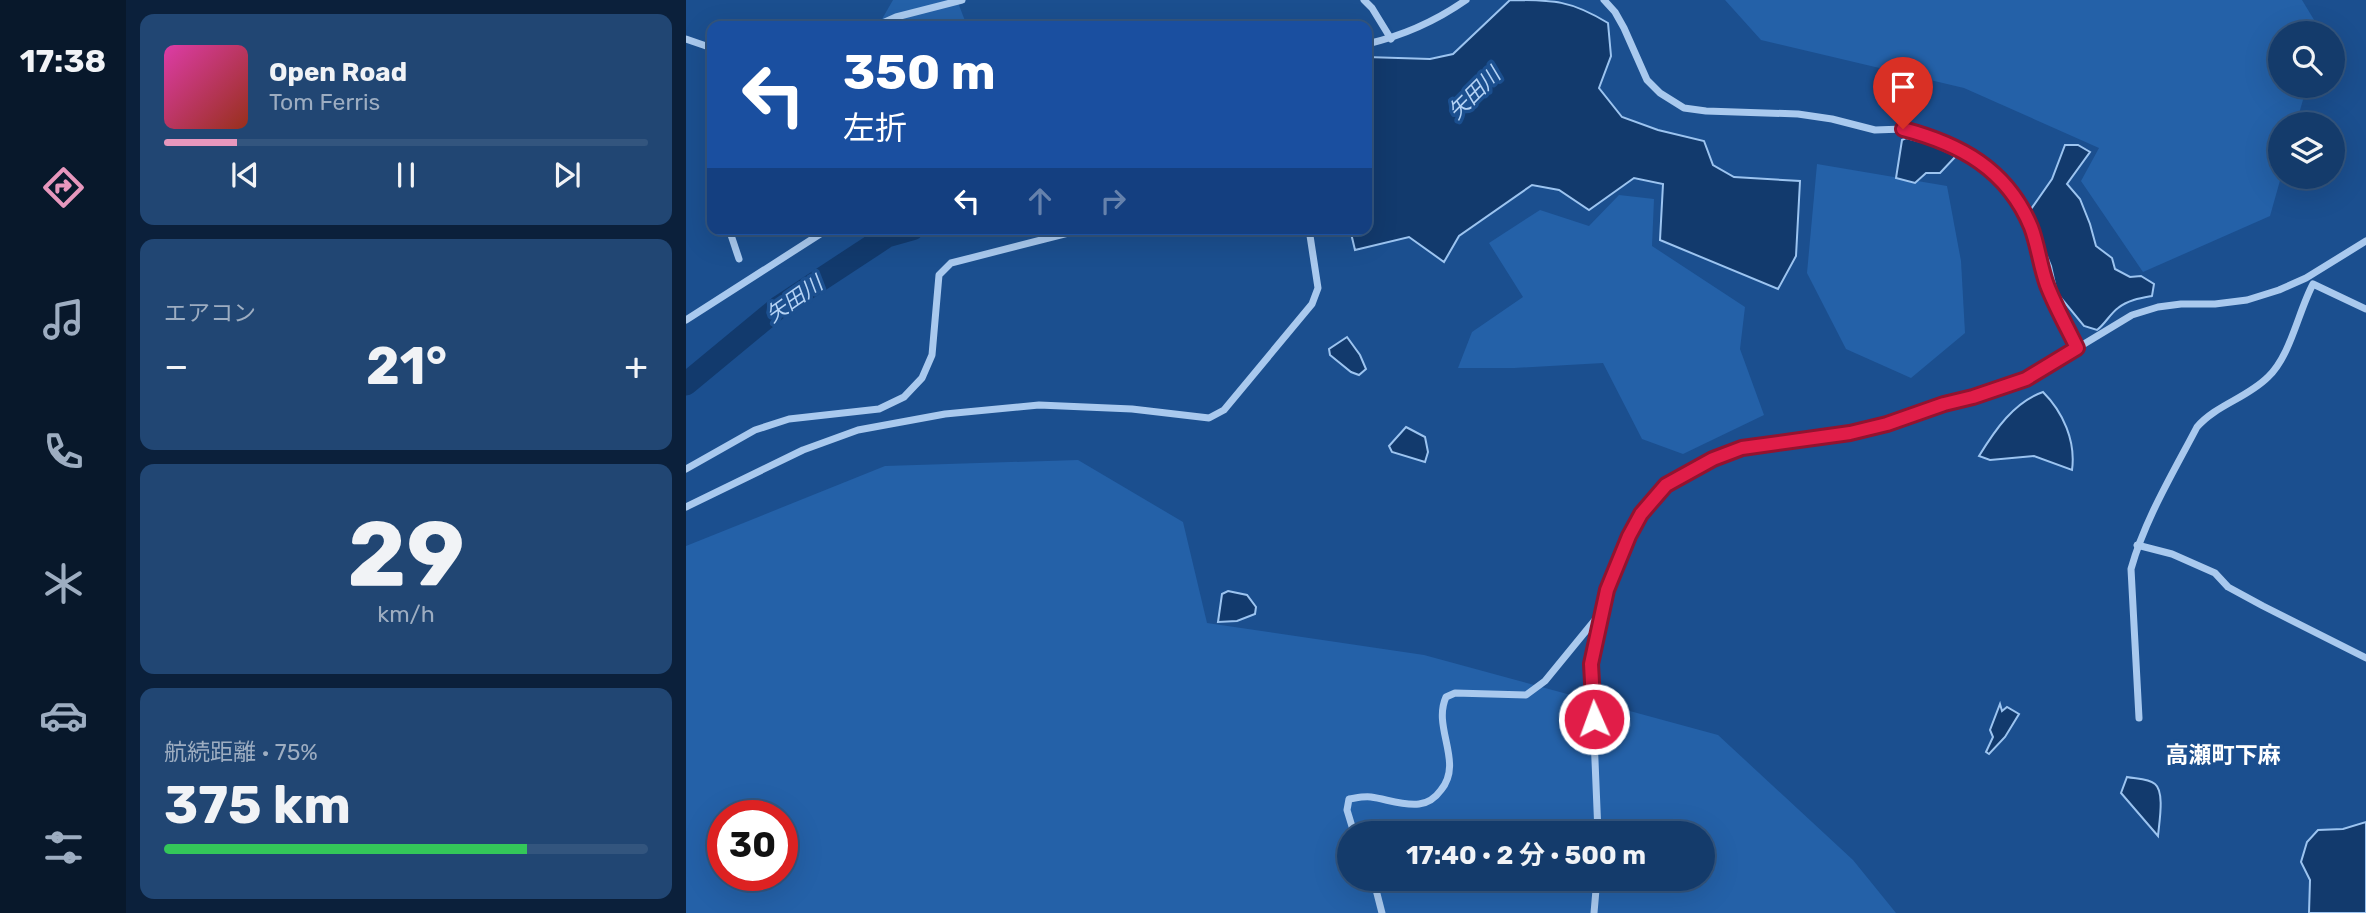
<!DOCTYPE html>
<html lang="ja">
<meta charset="utf-8">
<style>
:root{--surface:#143b6b;--page:#214673;--text:#f1f3f6;--muted:#9dadc1;--line:#33557e;--accent:#e797bd}
body{margin:0;font-family:Rubik,"Noto Sans JP",sans-serif;background:var(--page);color:var(--text);height:100vh;display:flex;flex-direction:column;font-size:26px;white-space:nowrap}
*{box-sizing:border-box;margin:0}
p{font-size:23px;color:var(--muted)}
.icon{flex:none;width:38px;height:38px;fill:none;stroke:currentColor;stroke-width:2;stroke-linecap:round;stroke-linejoin:round}
.map{position:relative;flex:1;overflow:hidden}
.sheet{display:flex;flex-direction:column;gap:14px;padding:14px;background:#0b203b;width:560px}
.sheet>*{flex:none}
.hud{position:absolute;left:21px;top:21px;width:665px;height:214px;border-radius:14px;box-shadow:0 7px 28px #0002,0 0 0 2px var(--line);background:#1a4fa0;color:#fff;overflow:hidden}
.fabs{position:absolute;left:1582px;top:21px;display:grid;gap:14px}
.fabs a{display:grid;place-items:center;width:77px;height:77px;border-radius:50%;background:var(--surface);box-shadow:0 7px 28px #0002,0 0 0 2px var(--line);font-size:35px}
.speed{position:absolute;left:21px;top:800px;display:flex;gap:14px;font-size:35px;font-weight:700;text-align:center}
.speed>*{display:grid;place-content:center;width:91px;height:91px;border-radius:50%;background:var(--surface);box-shadow:0 7px 28px #0002,0 0 0 2px var(--line);line-height:1}
.speed .limit{border:10px solid #d22;background:#fff;color:#111}
.pin{position:absolute;display:grid;place-items:center;width:60px;height:60px;color:#fff;margin:-72px -30px;border-radius:50% 50% 50% 0;rotate:-45deg;box-shadow:0 0 7px #0007}
.pin .icon{rotate:45deg}
.me{position:absolute;width:77px;margin:-38px;rotate:358deg;stroke-linejoin:round;filter:drop-shadow(0 0 5px #0008)}
.turn{display:flex;align-items:center;gap:24px;height:147px;padding:0 21px;font-size:32px}
.turn .icon{width:91px;height:91px;stroke-width:2.5}
.turn b{display:block;font-size:49px;line-height:60px}
.lanes{display:flex;align-items:center;height:66px;padding:0 21px;background:#0003;justify-content:center;gap:35px;direction:ltr}
.lanes .off{opacity:.35}
.big{font-size:52px;font-weight:700;line-height:1.1}
.sheet .card{flex:1;display:flex;flex-direction:column;justify-content:center;gap:10px;min-width:0;padding:0 24px;border-radius:14px;background:var(--page)}
.sheet .dial{align-items:center;gap:0}
.dial b{font-size:91px;line-height:1}
.song{display:flex;align-items:center;gap:21px}
.cover{width:84px;height:84px;border-radius:10px;background:linear-gradient(135deg,hsl(320 70% 55%),hsl(10 70% 35%))}
.played{height:7px;border-radius:4px;background:linear-gradient(90deg,var(--accent) 15%,var(--line) 15%)}
.keys{display:flex;justify-content:space-around;direction:ltr}
.heat{display:flex;justify-content:space-between;align-items:center;font-size:38px;direction:ltr}
.charge{height:10px;border-radius:5px;background:linear-gradient(90deg,#34c759 75%,var(--line) 0)}
.trip{position:absolute;left:651px;top:821px;width:378px;height:70px;border-radius:35px;background:var(--surface);box-shadow:0 7px 28px #0002,0 0 0 2px var(--line);font-weight:700;line-height:70px;text-align:center}
main{display:flex;flex:1;min-height:0}
.menu{display:flex;flex-direction:column;width:126px;justify-content:space-around;align-items:center;background:#08182b;color:var(--muted)}
.menu .icon{width:49px;height:49px}
.menu .selected{color:var(--accent)}
.menu b{font-size:32px;color:var(--text)}
.map>svg:first-child{display:block}
.green{fill:#2461a8;fill-rule:evenodd}
.water{fill:#123a6d;stroke:#9cc4f0;stroke-width:2}
.lines{fill:none;stroke-linecap:round;stroke-linejoin:round}
.river{stroke:#123a6d;stroke-width:23}
.minor{stroke:#a9c9ee;stroke-width:7}
.route-casing{stroke:#92132f;stroke-width:18}
.route{stroke:#e11d48;stroke-width:12}
.labels{text-anchor:middle;dominant-baseline:central;stroke-width:7;stroke-linejoin:round;paint-order:stroke}
.water-label{font-size:21px;font-style:italic;fill:#b5d3f5;stroke:#1b4f8f}
.quarter-label{font-size:23px;font-weight:bold;fill:#fff;stroke:#1b4f8f}
</style>
<main>
<nav class="menu">
<b>17:38</b>
<svg class="icon selected" aria-label="directions" viewBox="0 0 24 24"><path d="M12 3l9 9-9 9-9-9zM9 14v-3h6M13 9l2 2-2 2"/></svg>
<svg class="icon" aria-label="music" viewBox="0 0 24 24"><path d="M9 18V5l10-2v13"/><circle cx="6" cy="18" r="3"/><circle cx="16" cy="16" r="3"/></svg>
<svg class="icon" aria-label="phone" viewBox="0 0 24 24"><path d="M5 4h4l2 5-3 2q2 4 5 5l2-3 5 2v4C11 20 4 13 5 4z"/></svg>
<svg class="icon" aria-label="climate" viewBox="0 0 24 24"><path d="M12 3v18M4 7l16 10M4 17L20 7"/></svg>
<svg class="icon" aria-label="car" viewBox="0 0 24 24"><path d="M5 17H2v-5l4-1 3-4h7l3 4 3 1v5h-3M9 17h6M6 11h13"/><circle cx="7" cy="17" r="2"/><circle cx="17" cy="17" r="2"/></svg>
<svg class="icon" aria-label="filters" viewBox="0 0 24 24"><path d="M4 7h16M4 17h16"/><circle cx="9" cy="7" r="2"/><circle cx="15" cy="17" r="2"/></svg>
</nav>
<section class="sheet">
<div class="card">
<div class="song"><i class="cover"></i><div><b>Open Road</b><p>Tom Ferris</p></div></div>
<div class="played"></div>
<div class="keys"><svg class="icon" aria-label="previous" viewBox="0 0 24 24"><path d="M18 5L8 12l10 7zM5 5v14"/></svg><svg class="icon" aria-label="pause" viewBox="0 0 24 24"><path d="M8 5v14M16 5v14"/></svg><svg class="icon" aria-label="next" viewBox="0 0 24 24"><path d="M6 5l10 7-10 7zM19 5v14"/></svg></div>
</div>
<div class="card"><p>エアコン</p>
<div class="heat"><a>−</a><b class="big">21°</b><a>+</a></div>
</div>
<div class="card dial"><b>29</b><p>km/h</p></div>
<div class="card"><p>航続距離 · 75%</p><b class="big">375 km</b><div class="charge"></div></div>
</section>
<div class="map">
<svg width="1680" height="913" viewBox="0 0 1680 913">
<rect width="100%" height="100%" fill="#1b4f8f"/>
<g class="green">
<path d="M 207,0 L 271,0 L 281,26 L 192,26 Z"/>
<path d="M 1039,0 L 1616,0 L 1636,33 L 1594,33 L 1594,86 L 1621,86 L 1610,124 L 1594,124 L 1595,177 L 1584,216 L 1457,272 L 1395,181 L 1413,148 L 1278,88 L 1075,40 Z"/>
<path d="M 1131,164 L 1261,186 L 1275,261 L 1279,333 L 1225,378 L 1160,349 L 1121,273 Z"/>
<path d="M 933,195 L 968,199 L 966,246 L 1059,307 L 1054,349 L 1078,415 L 997,454 L 956,439 L 917,363 L 828,368 L 772,368 L 786,332 L 837,297 L 803,243 L 854,210 L 903,226 Z"/>
<path d="M 392,460 L 497,522 L 521,623 L 738,655 L 1032,735 L 1167,860 L 1210,913 L 0,913 L 0,546 L 199,466 ZM 37,816 L 96,816 L 96,875 L 37,875 ZM 663,833 L 1017,833 L 1017,878 L 663,878 Z"/>
</g>
<g class="water">
<path d="M 824,0 C 868,0 884,0 922,23 L 925,56 L 913,88 L 936,117 L 972,130 L 1018,141 L 1027,165 L 1048,177 L 1114,181 L 1110,256 L 1092,289 L 974,240 L 977,184 L 948,178 L 903,210 L 873,190 L 846,185 L 773,236 L 758,262 L 723,237 L 669,250 L 664,229 L 681,229 L 681,57 L 744,59 L 767,54 Z"/>
<path d="M 1220,138 L 1243,144 L 1270,156 L 1254,173 L 1240,173 L 1229,183 L 1210,178 L 1216,140 Z"/>
<path d="M 1379,145 L 1392,145 L 1404,152 L 1381,184 L 1394,199 L 1404,224 L 1410,246 L 1426,258 L 1429,269 L 1444,277 L 1455,276 L 1468,284 L 1466,296 C 1455,298 1442,300 1432,308 C 1424,314 1419,324 1411,330 L 1398,326 L 1371,293 L 1365,266 L 1343,212 L 1366,179 Z"/>
<path d="M 661,337 L 674,355 L 680,369 L 673,375 L 665,372 L 644,355 L 643,349 Z"/>
<path d="M 1357,392 C 1377,412 1390,441 1386,470 L 1348,456 L 1304,460 L 1293,456 C 1309,430 1328,402 1357,392 Z"/>
<path d="M 720,427 L 739,437 L 742,452 L 739,462 L 706,452 L 703,446 Z"/>
<path d="M 542,591 L 561,595 L 570,607 L 569,614 L 551,621 L 532,622 L 536,594 Z"/>
<path d="M 1314,704 L 1316,711 L 1321,707 L 1333,714 L 1319,737 L 1303,754 L 1300,752 L 1307,737 L 1304,730 Z"/>
<path d="M 1441,777 C 1450,779 1462,778 1469,784 C 1479,792 1473,823 1472,836 L 1435,793 Z"/>
<path d="M 1680,822 L 1680,913 L 1623,913 L 1624,880 L 1615,862 L 1621,842 L 1632,830 L 1657,829 Z"/>
</g>
<g class="lines">
<path class="river" d="M 0,384 L 93,307 L 201,236 L 226,229"/>
<g class="minor">
<path d="M 678,0 L 686,8 L 705,39"/>
<path d="M 918,0 L 929,12 L 938,28 L 961,80 L 974,93 L 998,108 L 1020,111 L 1112,114 L 1146,119 L 1189,130 L 1217,129 L 1245,136 L 1275,149 L 1304,169 L 1321,186 L 1345,226 L 1361,284 L 1391,348"/>
<path d="M 190,26 L 210,17 L 276,0"/>
<path d="M 0,39 L 26,48"/>
<path d="M 681,44 C 716,36 750,21 780,0"/>
<path d="M 43,229 L 53,259"/>
<path d="M 0,320 L 142,229"/>
<path d="M 0,469 L 69,430 L 103,419 L 193,409 L 218,397 L 236,378 L 246,355 L 253,275 L 265,263 L 398,229"/>
<path d="M 0,507 L 117,450 L 172,430 L 259,414 L 353,405 L 446,409 L 523,418 L 538,410 L 626,304 L 632,288 L 623,229"/>
<path d="M 1451,545 L 1486,554 L 1529,573 L 1542,587 L 1577,606 L 1680,658"/>
<path d="M 1453,718 L 1445,569 C 1459,519 1487,473 1511,427 C 1530,405 1561,398 1582,377 C 1605,355 1612,312 1627,284 L 1680,309"/>
<path d="M 668,833 L 661,810 L 663,799 C 670,798 678,796 685,797 C 700,799 717,806 733,804 C 742,803 750,797 755,790 C 778,762 746,728 760,697 L 769,693 L 840,695 L 859,681 L 913,615"/>
<path d="M 912,833 L 905,664 L 912,630 L 921,590 L 943,536 L 955,514 L 980,485 L 1027,459 L 1056,448 L 1164,433 L 1201,424 L 1258,404 L 1287,397 L 1340,379 L 1446,315 L 1472,307 L 1495,304 L 1529,304 L 1561,300 L 1593,290 L 1620,278 L 1680,241"/>
<path d="M 687,878 L 696,913"/>
<path d="M 908,913 L 911,878"/>
</g>
</g>
<g class="lines">
<g class="route-casing">
<path id="route" d="M 908,719 L 905,664 L 921,590 L 943,536 L 955,514 L 980,485 L 1027,459 L 1056,448 L 1164,433 L 1201,424 L 1258,404 L 1287,397 L 1340,379 L 1391,348 C 1381,327 1369,306 1361,285 C 1354,266 1352,245 1345,227 C 1321,169 1274,144 1217,129"/>
</g>
<use href="#route" class="route"/>
</g>
<g class="labels">
<g class="water-label">
<text transform="translate(788 93) rotate(-45)">矢田川</text>
<text transform="translate(108 299) rotate(-35)">矢田川</text>
</g>
<g class="quarter-label">
<text x="1537" y="755">高瀬町下麻</text>
</g>
</g>
</svg>
<div class="fabs">
<a><svg class="icon" aria-label="search" viewBox="0 0 24 24"><circle cx="10" cy="10" r="6"/><path d="M15 15l6 6"/></svg></a>
<a><svg class="icon" aria-label="layers" viewBox="0 0 24 24"><path d="M12 4l9 5-9 5-9-5zM3 14l9 5 9-5"/></svg></a>
</div>
<div class="speed"><div class="limit">30</div></div>
<div class="pin" style="left:1217px;top:129px;background:#d93025"><svg class="icon" aria-label="arrive" viewBox="0 0 24 24"><path d="M6 21V4h12l-3 4 3 4H6"/></svg></div>
<svg class="me" style="left:908px;top:719px" viewBox="-20 -20 40 40"><circle r="17" fill="#e11d48" stroke="#fff" stroke-width="3"/><path d="M0-11L8 9 0 5-8 9z" fill="#fff"/></svg>
<div class="trip">17:40 · 2 分 · 500 m</div>
<div class="hud">
<div class="turn"><svg class="icon" aria-label="left" viewBox="0 0 24 24"><path d="M17 20v-9H6M10 6l-5 5 5 5"/></svg><div><b>350 m</b>左折</div></div>
<div class="lanes"><svg class="icon" aria-label="left" viewBox="0 0 24 24"><path d="M17 20v-9H6M10 6l-5 5 5 5"/></svg><svg class="icon off" aria-label="ahead" viewBox="0 0 24 24"><path d="M12 20V5M6 11l6-6 6 6"/></svg><svg class="icon off" aria-label="right" viewBox="0 0 24 24"><path d="M7 20v-9h11M14 6l5 5-5 5"/></svg></div>
</div>
</div>
</main>
